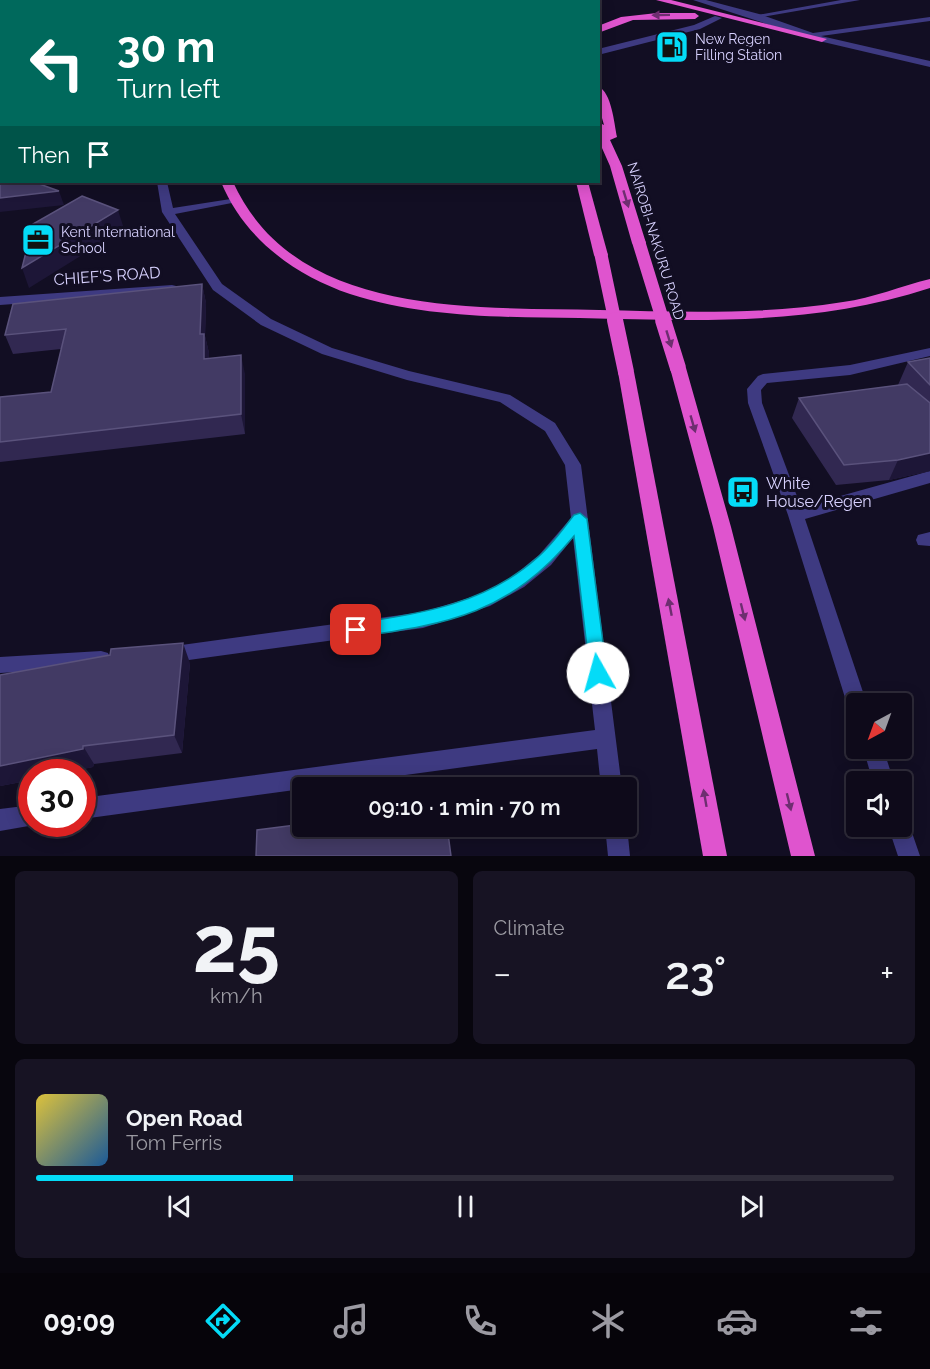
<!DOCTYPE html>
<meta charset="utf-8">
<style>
:root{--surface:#0e0a1a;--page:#171323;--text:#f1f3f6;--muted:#9b9aa2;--line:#2e2b39;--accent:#04dbf7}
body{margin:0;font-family:Raleway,sans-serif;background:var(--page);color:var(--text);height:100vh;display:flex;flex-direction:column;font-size:22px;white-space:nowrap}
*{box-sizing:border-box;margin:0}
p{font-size:20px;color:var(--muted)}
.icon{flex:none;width:33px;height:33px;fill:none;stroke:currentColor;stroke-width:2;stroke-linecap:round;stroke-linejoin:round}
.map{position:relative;height:856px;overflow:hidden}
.panel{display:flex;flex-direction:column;gap:15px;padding:15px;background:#08060e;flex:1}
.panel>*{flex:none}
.top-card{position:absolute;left:0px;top:0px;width:600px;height:183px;box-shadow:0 3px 15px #0003,0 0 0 2px var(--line);background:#00695c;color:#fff;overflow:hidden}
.needle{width:39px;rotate:221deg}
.buttons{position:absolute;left:846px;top:693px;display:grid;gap:12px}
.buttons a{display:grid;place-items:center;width:66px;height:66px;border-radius:6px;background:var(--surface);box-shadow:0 3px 15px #0003,0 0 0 2px var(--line);font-size:30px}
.speed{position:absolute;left:18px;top:759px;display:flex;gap:12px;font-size:30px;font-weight:700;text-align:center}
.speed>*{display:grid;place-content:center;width:78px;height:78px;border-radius:50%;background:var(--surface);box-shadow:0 3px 15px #0003,0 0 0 2px var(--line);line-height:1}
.speed .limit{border:9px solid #d22;background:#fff;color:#111}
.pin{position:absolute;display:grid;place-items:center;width:51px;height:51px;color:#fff;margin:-26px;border-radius:12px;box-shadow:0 3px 9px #0006}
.me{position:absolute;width:66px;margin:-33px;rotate:353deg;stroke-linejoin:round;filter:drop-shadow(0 0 4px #0008)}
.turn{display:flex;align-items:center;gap:21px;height:126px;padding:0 18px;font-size:27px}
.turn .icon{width:78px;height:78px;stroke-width:2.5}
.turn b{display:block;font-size:42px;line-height:51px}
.then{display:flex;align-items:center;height:57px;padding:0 18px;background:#0003;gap:12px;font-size:22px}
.big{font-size:45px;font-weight:600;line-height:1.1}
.panel .card{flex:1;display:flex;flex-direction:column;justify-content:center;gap:9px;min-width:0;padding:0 21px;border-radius:9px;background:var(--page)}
.panel .dial{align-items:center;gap:0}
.dial b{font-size:78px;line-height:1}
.song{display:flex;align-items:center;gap:18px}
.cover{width:72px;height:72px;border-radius:9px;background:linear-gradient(135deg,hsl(50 70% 55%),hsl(210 70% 35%))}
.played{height:6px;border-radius:3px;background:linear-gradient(90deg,var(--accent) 30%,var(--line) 30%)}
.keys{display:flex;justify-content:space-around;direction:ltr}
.heat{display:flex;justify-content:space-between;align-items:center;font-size:33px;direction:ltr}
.panel .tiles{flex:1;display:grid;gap:15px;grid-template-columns:1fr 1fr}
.card:last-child{grid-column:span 2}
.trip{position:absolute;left:292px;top:777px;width:345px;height:60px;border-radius:6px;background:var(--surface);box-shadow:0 3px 15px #0003,0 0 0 2px var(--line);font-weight:600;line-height:60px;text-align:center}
.tabs{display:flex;height:96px;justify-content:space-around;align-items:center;background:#06040a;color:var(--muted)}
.tabs .icon{width:42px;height:42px}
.tabs .current{color:var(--accent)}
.tabs b{font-size:27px;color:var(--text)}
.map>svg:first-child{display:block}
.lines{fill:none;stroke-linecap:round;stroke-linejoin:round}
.service{fill:#3e3a81;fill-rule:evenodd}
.minor{fill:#3e3a81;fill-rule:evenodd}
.trunk{fill:#df54ce;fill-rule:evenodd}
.trunk-bridge-far1{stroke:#df54ce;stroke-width:13}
.trunk-bridge{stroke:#df54ce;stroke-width:16}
.wall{fill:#312851}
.shaded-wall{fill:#1d1637}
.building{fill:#423a64;stroke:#5a527c;stroke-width:1.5}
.oneway{fill:#6e2e70}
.route{fill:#04dbf7;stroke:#038ea1;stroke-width:1.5}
.labels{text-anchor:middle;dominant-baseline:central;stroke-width:6;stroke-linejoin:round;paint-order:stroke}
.far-poi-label{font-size:14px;fill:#d7d1fe;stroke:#120e23;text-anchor:start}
.far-street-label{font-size:14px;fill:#d7d1fe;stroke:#120e23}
.street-label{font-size:16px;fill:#d7d1fe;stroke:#120e23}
.poi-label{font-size:16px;fill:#d7d1fe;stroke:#120e23;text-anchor:start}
</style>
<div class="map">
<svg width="930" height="856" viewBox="0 0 930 856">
<rect width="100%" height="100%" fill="#120e23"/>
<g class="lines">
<g class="service">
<path d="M 841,0 L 860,0 L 756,18 L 752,16 Z"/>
<path d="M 715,16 L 722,18 L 700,29 L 598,55 L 598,49 L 694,25 Z"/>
<path d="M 930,532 L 930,546 L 918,545 L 916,540 L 918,535 Z"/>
</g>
<g class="minor">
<rect x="452" y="0" width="8" height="2"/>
<path d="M 693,0 L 706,0 L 759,14 L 813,33 L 930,17 L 930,21 L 821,36 L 930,61 L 930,67 L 819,41 Z"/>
<path d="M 157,182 L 167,182 L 173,208 L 237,198 L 237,202 L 175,214 L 222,284 L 271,319 L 332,348 L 409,371 L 510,395 L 555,423 L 581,465 L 622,788 L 601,788 L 597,749 L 82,819 L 82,798 L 595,730 L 573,538 L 551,565 L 524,587 L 490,606 L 423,628 L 167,663 L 160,661 L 158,655 L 160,649 L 167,647 L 423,612 L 479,595 L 512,577 L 539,555 L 571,518 L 565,465 L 545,431 L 500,402 L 407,380 L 322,354 L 261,325 L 213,290 L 162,212 Z"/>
<path d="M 172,285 L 176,286 L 176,292 L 0,305 L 0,297 Z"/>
<path d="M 930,348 L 930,356 L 850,375 L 767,383 L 761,390 L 762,403 L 801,507 L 930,471 L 930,483 L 805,519 L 867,704 L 856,704 L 856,713 L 850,710 L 847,704 L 788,515 L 748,403 L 747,389 L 758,376 L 763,374 L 850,365 Z"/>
<path d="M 101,651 L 108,653 L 110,659 L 108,665 L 101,667 L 0,673 L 0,657 Z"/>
<path d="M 863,748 L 883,748 L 894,782 L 873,782 Z"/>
<path d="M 32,805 L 32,824 L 40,824 L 0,831 L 0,809 Z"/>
<path d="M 902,816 L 907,818 L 920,856 L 898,856 L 888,826 L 902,826 Z"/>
<path d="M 605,826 L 627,826 L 630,856 L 608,856 Z"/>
</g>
<g class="trunk">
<rect x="489" y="0" width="8" height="2"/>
<path d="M 503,0 L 511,0 L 512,2 L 503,2 Z"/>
<path d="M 538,0 L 546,0 L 547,2 L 538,2 Z"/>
<path d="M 656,0 L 671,0 L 827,39 L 822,42 Z"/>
<path d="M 657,13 L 695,13 L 699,16 L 695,19 L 633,20 L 598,33 L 598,26 L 621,17 Z"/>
<path d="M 598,86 C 612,93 614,123 617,137 L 610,140 L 622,166 L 646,243 L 644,246 L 634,246 L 632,243 L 610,166 L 598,139 L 598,122 L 604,125 L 598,104 Z"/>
<path d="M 221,182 L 233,182 C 295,318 472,307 599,310 C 680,312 762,315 843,302 C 873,298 901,286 930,279 L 930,288 C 813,326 701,321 580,318 C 503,317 425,318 350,294 C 294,275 244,238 221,182 Z"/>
<path d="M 576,182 L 588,182 L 608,255 L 606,258 L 596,258 L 594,255 Z"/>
<path d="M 678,363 L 686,368 L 731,527 L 815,856 L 791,856 L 713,527 L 670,368 Z"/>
<path d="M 626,367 L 634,372 L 727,856 L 703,856 L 618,372 Z"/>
</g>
<g class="trunk-bridge-far1">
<path d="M 639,243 L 663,321"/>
<path d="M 601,255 L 615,321"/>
</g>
<g class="trunk-bridge">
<path d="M 615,320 L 626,372"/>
<path d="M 663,320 L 678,368"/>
</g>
</g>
<g class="wall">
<path d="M 2,8 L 2,167 L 0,167 L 0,9 Z"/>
<path d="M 202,284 L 206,303 L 205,336 L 209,353 L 209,358 L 245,374 L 245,434 L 0,462 L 0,397 L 51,392 L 61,349 L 13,354 L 5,335 Z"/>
<path d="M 930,358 L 930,471 L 889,480 L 836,485 L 792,418 L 799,398 L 898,385 L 908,362 Z"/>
<path d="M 190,663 L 182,753 L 94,764 L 93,767 L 68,772 L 32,772 L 32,780 L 0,786 Z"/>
</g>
<g class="shaded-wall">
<path d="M 59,191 L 64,205 L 0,212 L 0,198 Z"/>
<path d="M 118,210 L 124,229 L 29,288 L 22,268 Z"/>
<path d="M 202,284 L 206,303 L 205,336 L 209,353 L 209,378 L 204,359 L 200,334 Z"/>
<path d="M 241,355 L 245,374 L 245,434 L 241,414 Z"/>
<path d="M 930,453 L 930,471 L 889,480 L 898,460 Z"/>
<path d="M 183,643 L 190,663 L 182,753 L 174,735 Z"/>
<path d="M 83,746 L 94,764 L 93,767 L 68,772 L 32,772 L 32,780 L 0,786 L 0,766 Z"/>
</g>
<g class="building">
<rect x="97" y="0" width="132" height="2"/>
<rect x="319" y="0" width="102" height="2"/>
<path d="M 2,8 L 2,153 L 0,153 L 0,9 Z"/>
<path d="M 0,168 L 2,169 L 2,182 L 34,182 L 59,191 L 0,198 Z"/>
<path d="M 82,196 L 118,210 L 22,268 L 33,224 Z"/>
<path d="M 202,284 L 200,334 L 204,334 L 204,359 L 241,355 L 241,414 L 0,442 L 0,397 L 51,392 L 66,329 L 5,335 L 13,304 Z"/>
<path d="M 930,358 L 930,385 L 908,362 Z"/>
<path d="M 907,384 L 930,403 L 930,453 L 898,460 L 844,465 L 799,398 Z"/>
<path d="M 183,643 L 174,735 L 83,746 L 83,749 L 0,766 L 0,675 L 110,655 L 111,649 Z"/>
<path d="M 303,824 L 303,826 L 447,826 L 451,856 L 256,856 L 257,830 Z"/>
</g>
<defs><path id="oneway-solid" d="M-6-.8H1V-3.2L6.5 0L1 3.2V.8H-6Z" transform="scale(1.5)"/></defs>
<g class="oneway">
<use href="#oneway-solid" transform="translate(661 15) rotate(179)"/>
<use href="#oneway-solid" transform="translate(626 199) rotate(73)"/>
<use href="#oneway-solid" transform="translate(669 339) rotate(73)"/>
<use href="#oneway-solid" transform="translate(693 424) rotate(74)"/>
<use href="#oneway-solid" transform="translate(670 607) rotate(-101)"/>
<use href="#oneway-solid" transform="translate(743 612) rotate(76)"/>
<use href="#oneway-solid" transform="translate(705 798) rotate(-100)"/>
<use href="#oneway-solid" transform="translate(789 802) rotate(76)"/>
</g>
<path class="route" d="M 580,513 L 587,519 L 607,673 L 605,678 L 598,680 L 592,678 L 590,673 L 574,536 C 510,613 450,624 356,637 L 350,635 L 348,630 L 350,625 L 356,623 C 422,614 487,603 538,557 C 552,545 563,529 574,515 Z"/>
<defs>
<g id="fuel-square" transform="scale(1.725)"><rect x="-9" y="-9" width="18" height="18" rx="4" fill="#04dbf7" stroke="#120e23"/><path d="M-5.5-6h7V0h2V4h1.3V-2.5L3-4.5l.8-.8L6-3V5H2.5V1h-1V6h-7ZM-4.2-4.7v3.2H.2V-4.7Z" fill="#111"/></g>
<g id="office-square" transform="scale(1.725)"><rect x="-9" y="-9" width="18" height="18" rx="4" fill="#04dbf7" stroke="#120e23"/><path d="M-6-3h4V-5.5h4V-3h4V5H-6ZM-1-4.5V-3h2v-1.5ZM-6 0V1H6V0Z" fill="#111"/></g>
<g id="bus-square" transform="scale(1.725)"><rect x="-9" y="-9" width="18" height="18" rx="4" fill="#04dbf7" stroke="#120e23"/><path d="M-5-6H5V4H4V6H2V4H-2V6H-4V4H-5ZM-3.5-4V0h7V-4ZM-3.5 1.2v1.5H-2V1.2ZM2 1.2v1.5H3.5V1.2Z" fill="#111"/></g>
</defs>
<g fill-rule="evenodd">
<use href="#fuel-square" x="672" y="47"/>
<use href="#office-square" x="38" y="240"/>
<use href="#bus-square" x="743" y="492"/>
</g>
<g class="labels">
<g class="far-poi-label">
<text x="695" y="39">New Regen<tspan x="695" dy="16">Filling Station</tspan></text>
<text x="61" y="232">Kent International<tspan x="61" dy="16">School</tspan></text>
</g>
<g class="far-street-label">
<text transform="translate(656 241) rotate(73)">NAIROBI-NAKURU ROAD</text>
</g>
<g class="street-label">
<text transform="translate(107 276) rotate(-4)">CHIEF'S ROAD</text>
</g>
<g class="poi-label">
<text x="766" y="483">White<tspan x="766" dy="18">House/Regen</tspan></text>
</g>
</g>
</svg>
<div class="buttons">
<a><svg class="needle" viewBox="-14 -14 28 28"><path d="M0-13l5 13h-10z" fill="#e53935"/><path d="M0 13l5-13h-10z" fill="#9b9aa2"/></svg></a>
<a><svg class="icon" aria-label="sound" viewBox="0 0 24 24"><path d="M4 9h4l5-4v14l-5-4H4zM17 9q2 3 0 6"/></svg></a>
</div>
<div class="speed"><div class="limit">30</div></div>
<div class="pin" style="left:356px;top:630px;background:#d93025"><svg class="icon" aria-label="arrive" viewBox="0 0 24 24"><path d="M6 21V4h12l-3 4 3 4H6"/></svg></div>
<svg class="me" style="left:598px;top:673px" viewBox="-20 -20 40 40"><circle r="19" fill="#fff"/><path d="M0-13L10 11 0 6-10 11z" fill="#04dbf7"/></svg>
<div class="trip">09:10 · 1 min · 70 m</div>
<div class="top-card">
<div class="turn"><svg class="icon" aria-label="left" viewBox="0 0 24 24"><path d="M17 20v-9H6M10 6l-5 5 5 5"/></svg><div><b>30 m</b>Turn left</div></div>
<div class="then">Then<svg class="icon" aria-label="arrive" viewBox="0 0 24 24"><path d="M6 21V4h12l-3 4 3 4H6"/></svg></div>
</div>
</div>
<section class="panel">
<div class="tiles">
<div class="card dial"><b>25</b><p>km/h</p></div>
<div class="card"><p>Climate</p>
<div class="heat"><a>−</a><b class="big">23°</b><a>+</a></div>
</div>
<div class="card">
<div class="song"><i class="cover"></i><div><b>Open Road</b><p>Tom Ferris</p></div></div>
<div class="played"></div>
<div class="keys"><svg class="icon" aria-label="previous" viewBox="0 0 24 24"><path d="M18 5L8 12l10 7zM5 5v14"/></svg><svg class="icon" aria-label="pause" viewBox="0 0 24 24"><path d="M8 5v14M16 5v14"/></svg><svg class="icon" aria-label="next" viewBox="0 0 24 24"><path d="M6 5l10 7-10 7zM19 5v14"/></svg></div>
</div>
</div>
</section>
<nav class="tabs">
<b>09:09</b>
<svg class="icon current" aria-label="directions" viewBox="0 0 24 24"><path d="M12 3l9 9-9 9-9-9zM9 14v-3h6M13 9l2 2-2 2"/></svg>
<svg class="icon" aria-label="music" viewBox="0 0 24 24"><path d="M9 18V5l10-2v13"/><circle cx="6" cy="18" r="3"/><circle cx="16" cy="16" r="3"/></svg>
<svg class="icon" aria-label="phone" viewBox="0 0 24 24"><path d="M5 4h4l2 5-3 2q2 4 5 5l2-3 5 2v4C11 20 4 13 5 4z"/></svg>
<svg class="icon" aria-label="climate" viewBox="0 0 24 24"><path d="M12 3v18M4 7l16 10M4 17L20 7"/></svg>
<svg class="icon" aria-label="car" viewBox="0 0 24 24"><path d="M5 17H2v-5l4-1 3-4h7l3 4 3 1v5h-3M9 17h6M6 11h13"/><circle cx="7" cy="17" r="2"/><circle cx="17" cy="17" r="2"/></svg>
<svg class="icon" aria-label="filters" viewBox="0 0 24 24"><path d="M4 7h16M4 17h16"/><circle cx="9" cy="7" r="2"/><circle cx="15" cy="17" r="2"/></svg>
</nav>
